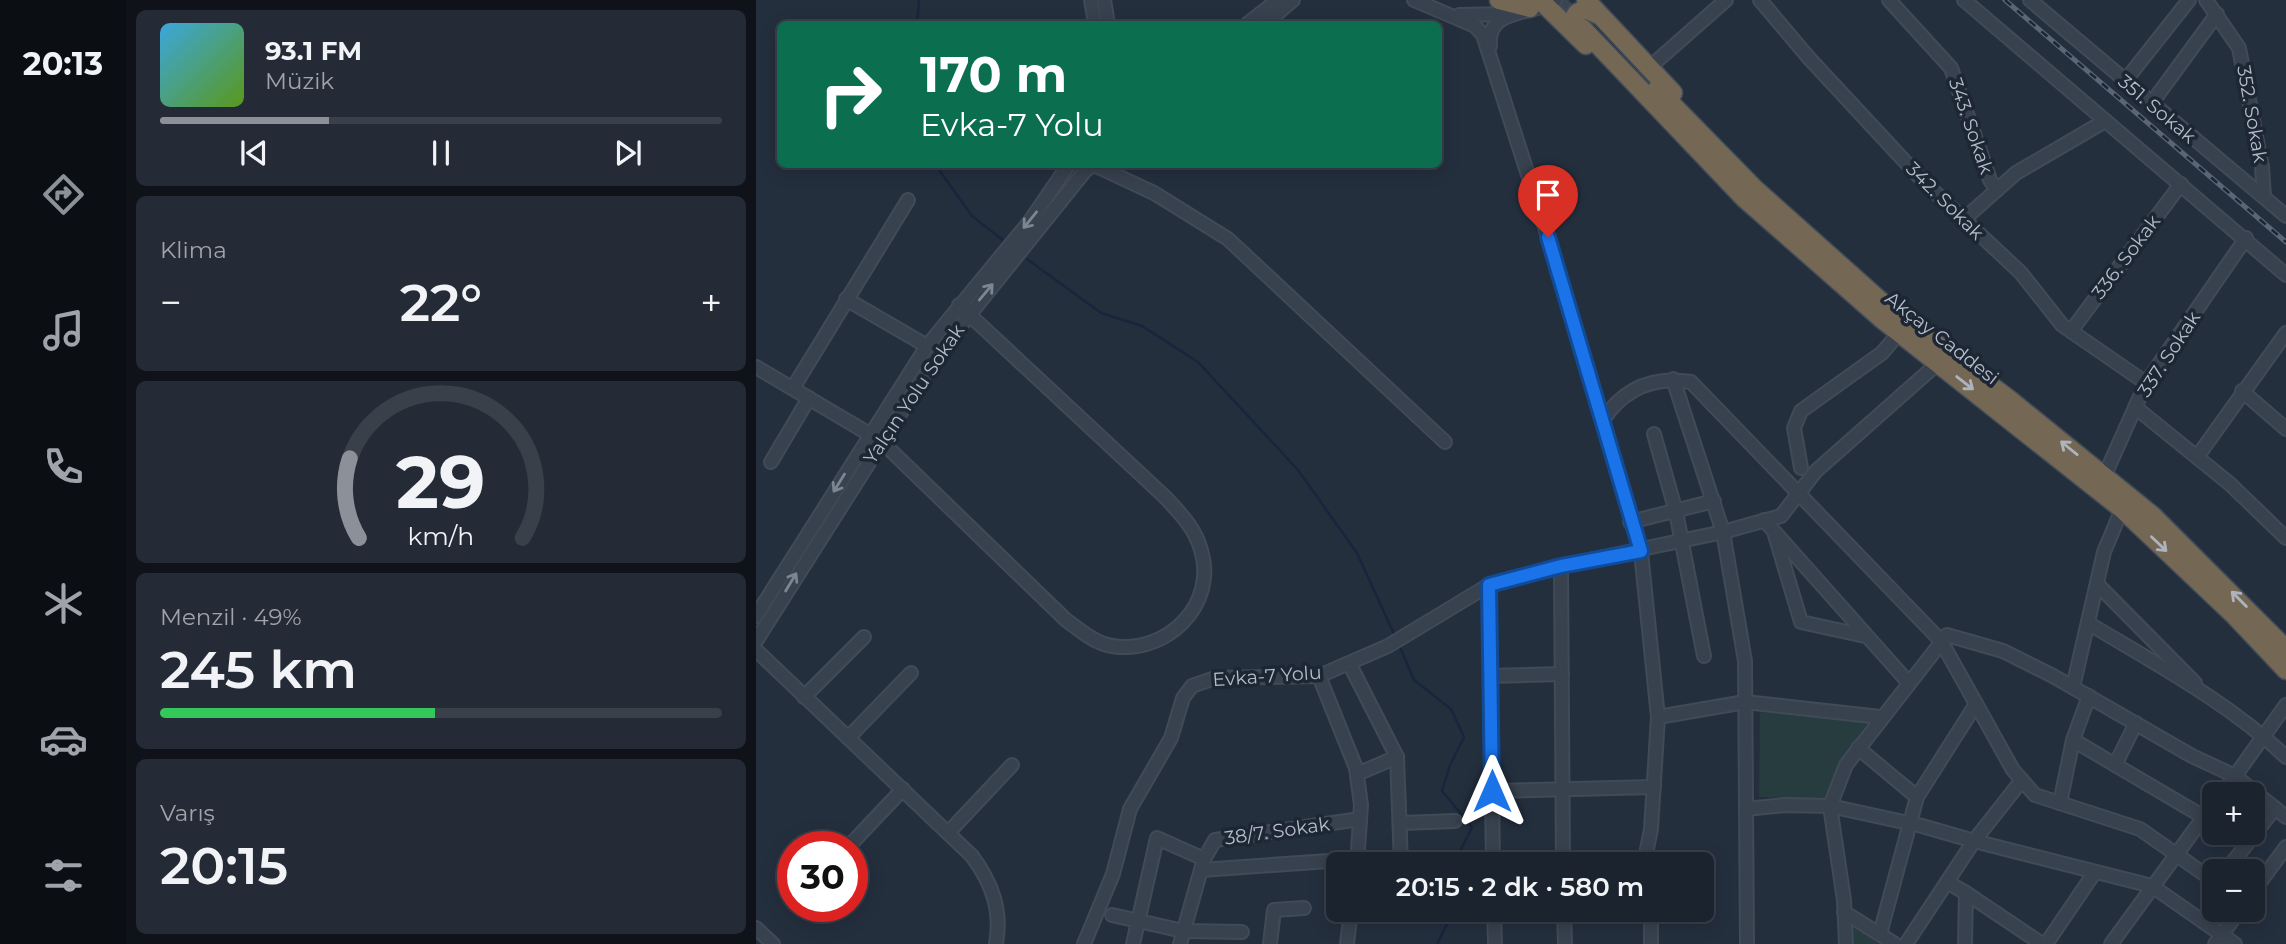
<!DOCTYPE html>
<html lang="tr">
<meta charset="utf-8">
<style>
:root{--surface:#1b232e;--page:#242b36;--text:#f1f3f6;--muted:#a0a4aa;--line:#39404a;--accent:#8c9099}
body{margin:0;font-family:Montserrat,sans-serif;background:var(--page);color:var(--text);height:100vh;display:flex;flex-direction:column;font-size:26px;white-space:nowrap}
*{box-sizing:border-box;margin:0}
p{font-size:23px;color:var(--muted)}
.icon{flex:none;width:38px;height:38px;fill:none;stroke:currentColor;stroke-width:2;stroke-linecap:round;stroke-linejoin:round}
.map{position:relative;flex:1;overflow:hidden}
.side{display:flex;flex-direction:column;gap:10px;padding:10px;background:#0f1319;width:630px}
.side>*{flex:none}
.banner{position:absolute;left:21px;top:21px;width:665px;height:147px;border-radius:10px;box-shadow:0 4px 18px #0003,0 0 0 2px var(--line);background:#0b6e4f;color:#fff;overflow:hidden}
.controls{position:absolute;left:1446px;top:782px;display:grid;gap:14px}
.controls a{display:grid;place-items:center;width:63px;height:63px;border-radius:10px;background:var(--surface);box-shadow:0 4px 18px #0003,0 0 0 2px var(--line);font-size:35px}
.speed{position:absolute;left:21px;top:831px;display:flex;gap:14px;font-size:35px;font-weight:700;text-align:center}
.speed>*{display:grid;place-content:center;width:91px;height:91px;border-radius:50%;background:var(--surface);box-shadow:0 4px 18px #0003,0 0 0 2px var(--line);line-height:1}
.speed .limit{border:10px solid #d22;background:#fff;color:#111}
.pin{position:absolute;display:grid;place-items:center;width:60px;height:60px;color:#fff;margin:-72px -30px;border-radius:50% 50% 50% 0;rotate:-45deg;box-shadow:0 0 7px #0007}
.pin .icon{rotate:45deg}
.me{position:absolute;width:77px;margin:-38px;rotate:0deg;stroke-linejoin:round;filter:drop-shadow(0 0 5px #0008)}
.turn{display:flex;align-items:center;gap:24px;height:147px;padding:0 28px;font-size:32px}
.turn .icon{width:91px;height:91px;stroke-width:2.5}
.turn b{display:block;font-size:49px;line-height:60px}
.big{font-size:52px;font-weight:600;line-height:1.1}
.side .card{flex:1;display:flex;flex-direction:column;justify-content:center;gap:10px;min-width:0;padding:0 24px;border-radius:10px;background:var(--page)}
.side .dial{align-items:center;gap:0}
.dial svg{height:182px;overflow:visible;fill:none;stroke:var(--line);stroke-width:7;stroke-linecap:round;text-anchor:middle}
.dial text{fill:var(--text);stroke:none}
.song{display:flex;align-items:center;gap:21px}
.cover{width:84px;height:84px;border-radius:10px;background:linear-gradient(135deg,hsl(200 70% 55%),hsl(90 70% 35%))}
.played{height:7px;border-radius:4px;background:linear-gradient(90deg,var(--accent) 30%,var(--line) 30%)}
.keys{display:flex;justify-content:space-around;direction:ltr}
.heat{display:flex;justify-content:space-between;align-items:center;font-size:38px;direction:ltr}
.charge{height:10px;border-radius:5px;background:linear-gradient(90deg,#34c759 49%,var(--line) 0)}
.trip{position:absolute;left:570px;top:852px;width:388px;height:70px;border-radius:10px;background:var(--surface);box-shadow:0 4px 18px #0003,0 0 0 2px var(--line);font-weight:600;line-height:70px;text-align:center}
main{display:flex;flex:1;min-height:0}
.tab-bar{display:flex;flex-direction:column;width:126px;justify-content:space-around;align-items:center;background:#0b0e12;color:var(--muted)}
.tab-bar .icon{width:49px;height:49px}
.tab-bar .current{color:var(--accent)}
.tab-bar b{font-size:32px;color:var(--text)}
.map>svg:first-child{display:block}
.green{fill:#263c3f}
.lines{fill:none;stroke-linecap:round;stroke-linejoin:round}
.stream{stroke:#17263c;stroke-width:2.5}
.highway-tunnel{stroke:#3a4453;stroke-width:18;stroke-dasharray:18 9;stroke-linecap:butt}
.minor-casing{stroke:#414a57;stroke-width:16}
.highway-casing{stroke:#434c59;stroke-width:21}
.minor{stroke:#38414e;stroke-width:12}
.highway{stroke:#746855;stroke-width:18}
.rail-casing{stroke:#5a6575;stroke-width:5}
.rail{stroke:#1d2633;stroke-width:2.5;stroke-dasharray:8;stroke-linecap:butt}
.oneway{stroke:#7c8592}
.oneway2{stroke:#aeb4bd}
.route-casing{stroke:#114b97;stroke-width:18}
.route{stroke:#1a73e8;stroke-width:12}
.labels{text-anchor:middle;dominant-baseline:central;stroke-width:7;stroke-linejoin:round;paint-order:stroke}
.street-label{font-size:19px;fill:#b4bcc9;stroke:#1d2633}
</style>
<main>
<nav class="tab-bar">
<b>20:13</b>
<svg class="icon current" aria-label="directions" viewBox="0 0 24 24"><path d="M12 3l9 9-9 9-9-9zM9 14v-3h6M13 9l2 2-2 2"/></svg>
<svg class="icon" aria-label="music" viewBox="0 0 24 24"><path d="M9 18V5l10-2v13"/><circle cx="6" cy="18" r="3"/><circle cx="16" cy="16" r="3"/></svg>
<svg class="icon" aria-label="phone" viewBox="0 0 24 24"><path d="M5 4h4l2 5-3 2q2 4 5 5l2-3 5 2v4C11 20 4 13 5 4z"/></svg>
<svg class="icon" aria-label="climate" viewBox="0 0 24 24"><path d="M12 3v18M4 7l16 10M4 17L20 7"/></svg>
<svg class="icon" aria-label="car" viewBox="0 0 24 24"><path d="M5 17H2v-5l4-1 3-4h7l3 4 3 1v5h-3M9 17h6M6 11h13"/><circle cx="7" cy="17" r="2"/><circle cx="17" cy="17" r="2"/></svg>
<svg class="icon" aria-label="filters" viewBox="0 0 24 24"><path d="M4 7h16M4 17h16"/><circle cx="9" cy="7" r="2"/><circle cx="15" cy="17" r="2"/></svg>
</nav>
<section class="side">
<div class="card">
<div class="song"><i class="cover"></i><div><b>93.1 FM</b><p>Müzik</p></div></div>
<div class="played"></div>
<div class="keys"><svg class="icon" aria-label="previous" viewBox="0 0 24 24"><path d="M18 5L8 12l10 7zM5 5v14"/></svg><svg class="icon" aria-label="pause" viewBox="0 0 24 24"><path d="M8 5v14M16 5v14"/></svg><svg class="icon" aria-label="next" viewBox="0 0 24 24"><path d="M6 5l10 7-10 7zM19 5v14"/></svg></div>
</div>
<div class="card"><p>Klima</p>
<div class="heat"><a>−</a><b class="big">22°</b><a>+</a></div>
</div>
<div class="card dial"><svg viewBox="0 0 100 80">
<path d="M14 69A42 42 0 1 1 86 69"/>
<path d="M14 69A42 42 0 0 1 10 34" stroke="#8c9099"/>
<text x="50" y="56" font-size="32" font-weight="700">29</text>
<text x="50" y="72" font-size="11">km/h</text>
</svg></div>
<div class="card"><p>Menzil · 49%</p><b class="big">245 km</b><div class="charge"></div></div>
<div class="card"><p>Varış</p><b class="big">20:15</b></div>
</section>
<div class="map">
<svg width="1530" height="944" viewBox="0 0 1530 944">
<rect width="100%" height="100%" fill="#242f3e"/>
<g class="green">
<path d="M 1004,712 L 1112,723 L 1084,762 L 1068,799 L 1003,797 Z"/>
<path d="M 1097,928 L 1112,935 L 1122,944 L 1097,944 Z"/>
</g>
<g class="lines">
<g class="stream">
<path d="M 161,24 L 163,0"/>
<path d="M 179,164 L 216,216 L 248,241"/>
<path d="M 271,259 L 345,313 L 386,326 L 442,362 L 542,470 L 601,553 L 638,634"/>
<path d="M 644,647 L 658,680 L 695,709 L 708,737 L 694,765 L 686,791 L 716,827 L 698,864"/>
<path d="M 681,944 L 694,918 L 694,910"/>
</g>
<path class="highway-tunnel" d="M 800,0 L 826,28"/>
<g class="minor-casing">
<g id="minor">
<path d="M 335,0 L 339,24"/>
<path d="M 348,0 L 352,24"/>
<path d="M 658,0 L 719,26 L 727,35 L 792,237 L 885,552 L 902,717 L 895,829 L 888,864"/>
<path d="M 1004,0 L 1052,57 L 1168,182 L 1265,273 L 1306,325 L 1390,383"/>
<path d="M 1133,0 L 1195,68 L 1234,180 L 1241,190"/>
<path d="M 1208,0 L 1530,275"/>
<path d="M 1274,0 L 1530,216"/>
<path d="M 1450,0 L 1483,48 L 1506,167 L 1508,197"/>
<path d="M 703,15 L 751,14"/>
<path d="M 491,24 L 522,0"/>
<path d="M 509,24 L 537,0"/>
<path d="M 734,46 C 730,7 778,16 799,0"/>
<path d="M 894,67 L 970,0"/>
<path d="M 1369,81 L 1433,0"/>
<path d="M 1395,104 L 1461,14"/>
<path d="M 338,165 L 398,193 L 472,239 L 689,442"/>
<path d="M 1207,220 L 1260,173 L 1349,121"/>
<path d="M 90,299 L 171,346"/>
<path d="M 1315,331 L 1425,184"/>
<path d="M 0,367 L 125,441 L 310,620 C 324,630 338,643 356,646 C 410,655 462,605 445,550 C 439,528 424,513 409,497 L 203,305"/>
<path d="M 917,379 L 967,532 L 989,661 L 991,944"/>
<path d="M 37,388 L 152,200"/>
<path d="M 1486,391 L 1530,429"/>
<path d="M 1379,407 L 1474,484 L 1530,538"/>
<path d="M 847,420 C 868,388 898,376 935,382 L 1185,641 L 1257,770 L 1279,795 L 1384,829 L 1458,881"/>
<path d="M 898,434 L 920,512 L 948,656"/>
<path d="M 1441,457 L 1530,333"/>
<path d="M 15,462 L 53,398"/>
<path d="M 1045,468 L 1038,428 L 1045,411 L 1126,353 L 1143,333"/>
<path d="M 1348,477 L 1390,383 L 1490,238"/>
<path d="M 1008,520 L 1152,682"/>
<path d="M 874,522 L 958,501"/>
<path d="M 1019,535 L 1045,622 L 1109,636"/>
<path d="M 805,566 L 807,864"/>
<path d="M 1341,584 L 1439,683"/>
<path d="M 733,585 L 737,864"/>
<path d="M 0,616 L 171,346 L 274,221 L 313,164"/>
<path d="M 1332,623 C 1400,664 1472,702 1530,757"/>
<path d="M 0,641 L 182,354 L 329,171 L 338,164"/>
<path d="M 0,650 L 216,856 C 236,883 246,910 240,944"/>
<path d="M 594,665 L 641,757 L 645,864"/>
<path d="M 563,676 L 600,768 L 605,805 L 601,864"/>
<path d="M 735,676 L 806,674"/>
<path d="M 1317,687 L 1348,552 L 1366,509"/>
<path d="M 48,697 L 108,637"/>
<path d="M 902,717 L 989,702 L 1124,717"/>
<path d="M 92,738 L 155,673"/>
<path d="M 1317,740 L 1333,696"/>
<path d="M 1102,748 L 1161,797"/>
<path d="M 1359,765 L 1380,723"/>
<path d="M 601,774 L 641,757"/>
<path d="M 1266,780 L 1218,841 L 1396,886 L 1479,944"/>
<path d="M 736,791 L 898,787"/>
<path d="M 1466,794 L 1530,705"/>
<path d="M 1304,803 L 1317,740 L 1446,816"/>
<path d="M 990,809 L 1029,805 L 1074,806 L 1090,765 L 1191,635 L 1247,651 L 1297,676 L 1436,756 L 1479,776 L 1530,817"/>
<path d="M 645,823 L 699,821"/>
<path d="M 192,833 L 256,765"/>
<path d="M 95,844 L 147,789"/>
<path d="M 445,870 L 601,859 L 642,864"/>
<path d="M 1469,872 L 1519,808"/>
<path d="M 1191,882 L 1210,893 L 1209,944"/>
<path d="M 1210,893 L 1286,944"/>
<path d="M 1496,893 L 1530,847"/>
<path d="M 738,910 L 739,944"/>
<path d="M 808,910 L 809,944"/>
<path d="M 895,910 L 895,944"/>
<path d="M 1088,912 L 1139,944"/>
<path d="M 356,915 L 427,931 L 486,932"/>
<path d="M 0,928 L 17,944"/>
<path d="M 1124,934 L 1161,797 L 1220,704"/>
<path d="M 328,944 L 357,874 L 374,809 L 415,738 L 427,698 L 436,686 L 459,678 L 563,676 L 632,646 L 733,585 L 805,566 L 967,532 L 1025,516 L 1060,471 L 1181,364"/>
<path d="M 377,944 L 401,838 L 448,859"/>
<path d="M 424,944 L 448,859 L 459,840 L 604,819"/>
<path d="M 514,944 L 518,910 L 548,908"/>
<path d="M 591,944 L 595,910"/>
<path d="M 1090,944 L 1088,900 L 1074,806 L 1166,826 L 1218,841 L 1150,944"/>
<path d="M 1290,944 L 1339,872"/>
<path d="M 1355,944 L 1458,803"/>
<path d="M 1459,944 L 1484,910"/>
</g>
</g>
<g class="highway-casing">
<g id="highway">
<path d="M 743,0 L 774,8"/>
<path d="M 784,0 L 830,45"/>
<path d="M 830,0 L 917,93"/>
<path d="M 826,28 L 988,198 L 1127,320 L 1366,509 L 1479,616 L 1530,670"/>
<path d="M 817,32 L 815,23 L 821,13 L 829,9 L 843,15"/>
<path d="M 901,89 L 999,189 L 1129,305 L 1254,400 L 1397,516 L 1530,649"/>
</g>
</g>
<use href="#minor" class="minor"/>
<use href="#highway" class="highway"/>
<g class="rail-casing">
<path id="rail" d="M 1249,0 L 1530,242"/>
</g>
<use href="#rail" class="rail"/>
</g>
<defs><path id="oneway-shaft" d="M-6 0H5M1.5-3L5.5 0L1.5 3" fill="none" stroke-width="1.6" stroke-linecap="round" stroke-linejoin="round" transform="scale(1.75)"/></defs>
<g class="oneway">
<use href="#oneway-shaft" transform="translate(274 220) rotate(129)"/>
<use href="#oneway-shaft" transform="translate(230 292) rotate(-50)"/>
<use href="#oneway-shaft" transform="translate(83 483) rotate(122)"/>
<use href="#oneway-shaft" transform="translate(35 582) rotate(-59)"/>
</g>
<g class="oneway2">
<use href="#oneway-shaft" transform="translate(1209 383) rotate(38)"/>
<use href="#oneway-shaft" transform="translate(1313 448) rotate(-141)"/>
<use href="#oneway-shaft" transform="translate(1403 544) rotate(44)"/>
<use href="#oneway-shaft" transform="translate(1483 599) rotate(-135)"/>
</g>
<g class="lines">
<g class="route-casing">
<path id="route" d="M 736,791 L 733,585 L 805,566 L 885,551 L 792,237"/>
</g>
<use href="#route" class="route"/>
</g>
<g class="labels">
<g class="street-label">
<text transform="translate(1401 109) rotate(40)">351. Sokak</text>
<text transform="translate(1496 114) rotate(80)">352. Sokak</text>
<text transform="translate(1215 126) rotate(71)">343. Sokak</text>
<text transform="translate(1189 201) rotate(45)">342. Sokak</text>
<text transform="translate(1370 257) rotate(-53)">336. Sokak</text>
<text transform="translate(1186 338) rotate(38)">Akçay Caddesi</text>
<text transform="translate(1413 354) rotate(-57)">337. Sokak</text>
<text transform="translate(158 394) rotate(-56)">Yalçın Yolu Sokak</text>
<text transform="translate(511 676) rotate(-4)">Evka-7 Yolu</text>
<text transform="translate(521 831) rotate(-8)">38/7. Sokak</text>
</g>
</g>
</svg>
<div class="controls">
<a>+</a>
<a>−</a>
</div>
<div class="speed"><div class="limit">30</div></div>
<div class="pin" style="left:792px;top:237px;background:#d93025"><svg class="icon" aria-label="arrive" viewBox="0 0 24 24"><path d="M6 21V4h12l-3 4 3 4H6"/></svg></div>
<svg class="me" style="left:736px;top:791px" viewBox="-20 -20 40 40"><path d="M0-17L14 15 0 8-14 15z" fill="#1a73e8" stroke="#fff" stroke-width="4"/></svg>
<div class="trip">20:15 · 2 dk · 580 m</div>
<div class="banner">
<div class="turn"><svg class="icon" aria-label="right" viewBox="0 0 24 24"><path d="M7 20v-9h11M14 6l5 5-5 5"/></svg><div><b>170 m</b>Evka-7 Yolu</div></div>
</div>
</div>
</main>
